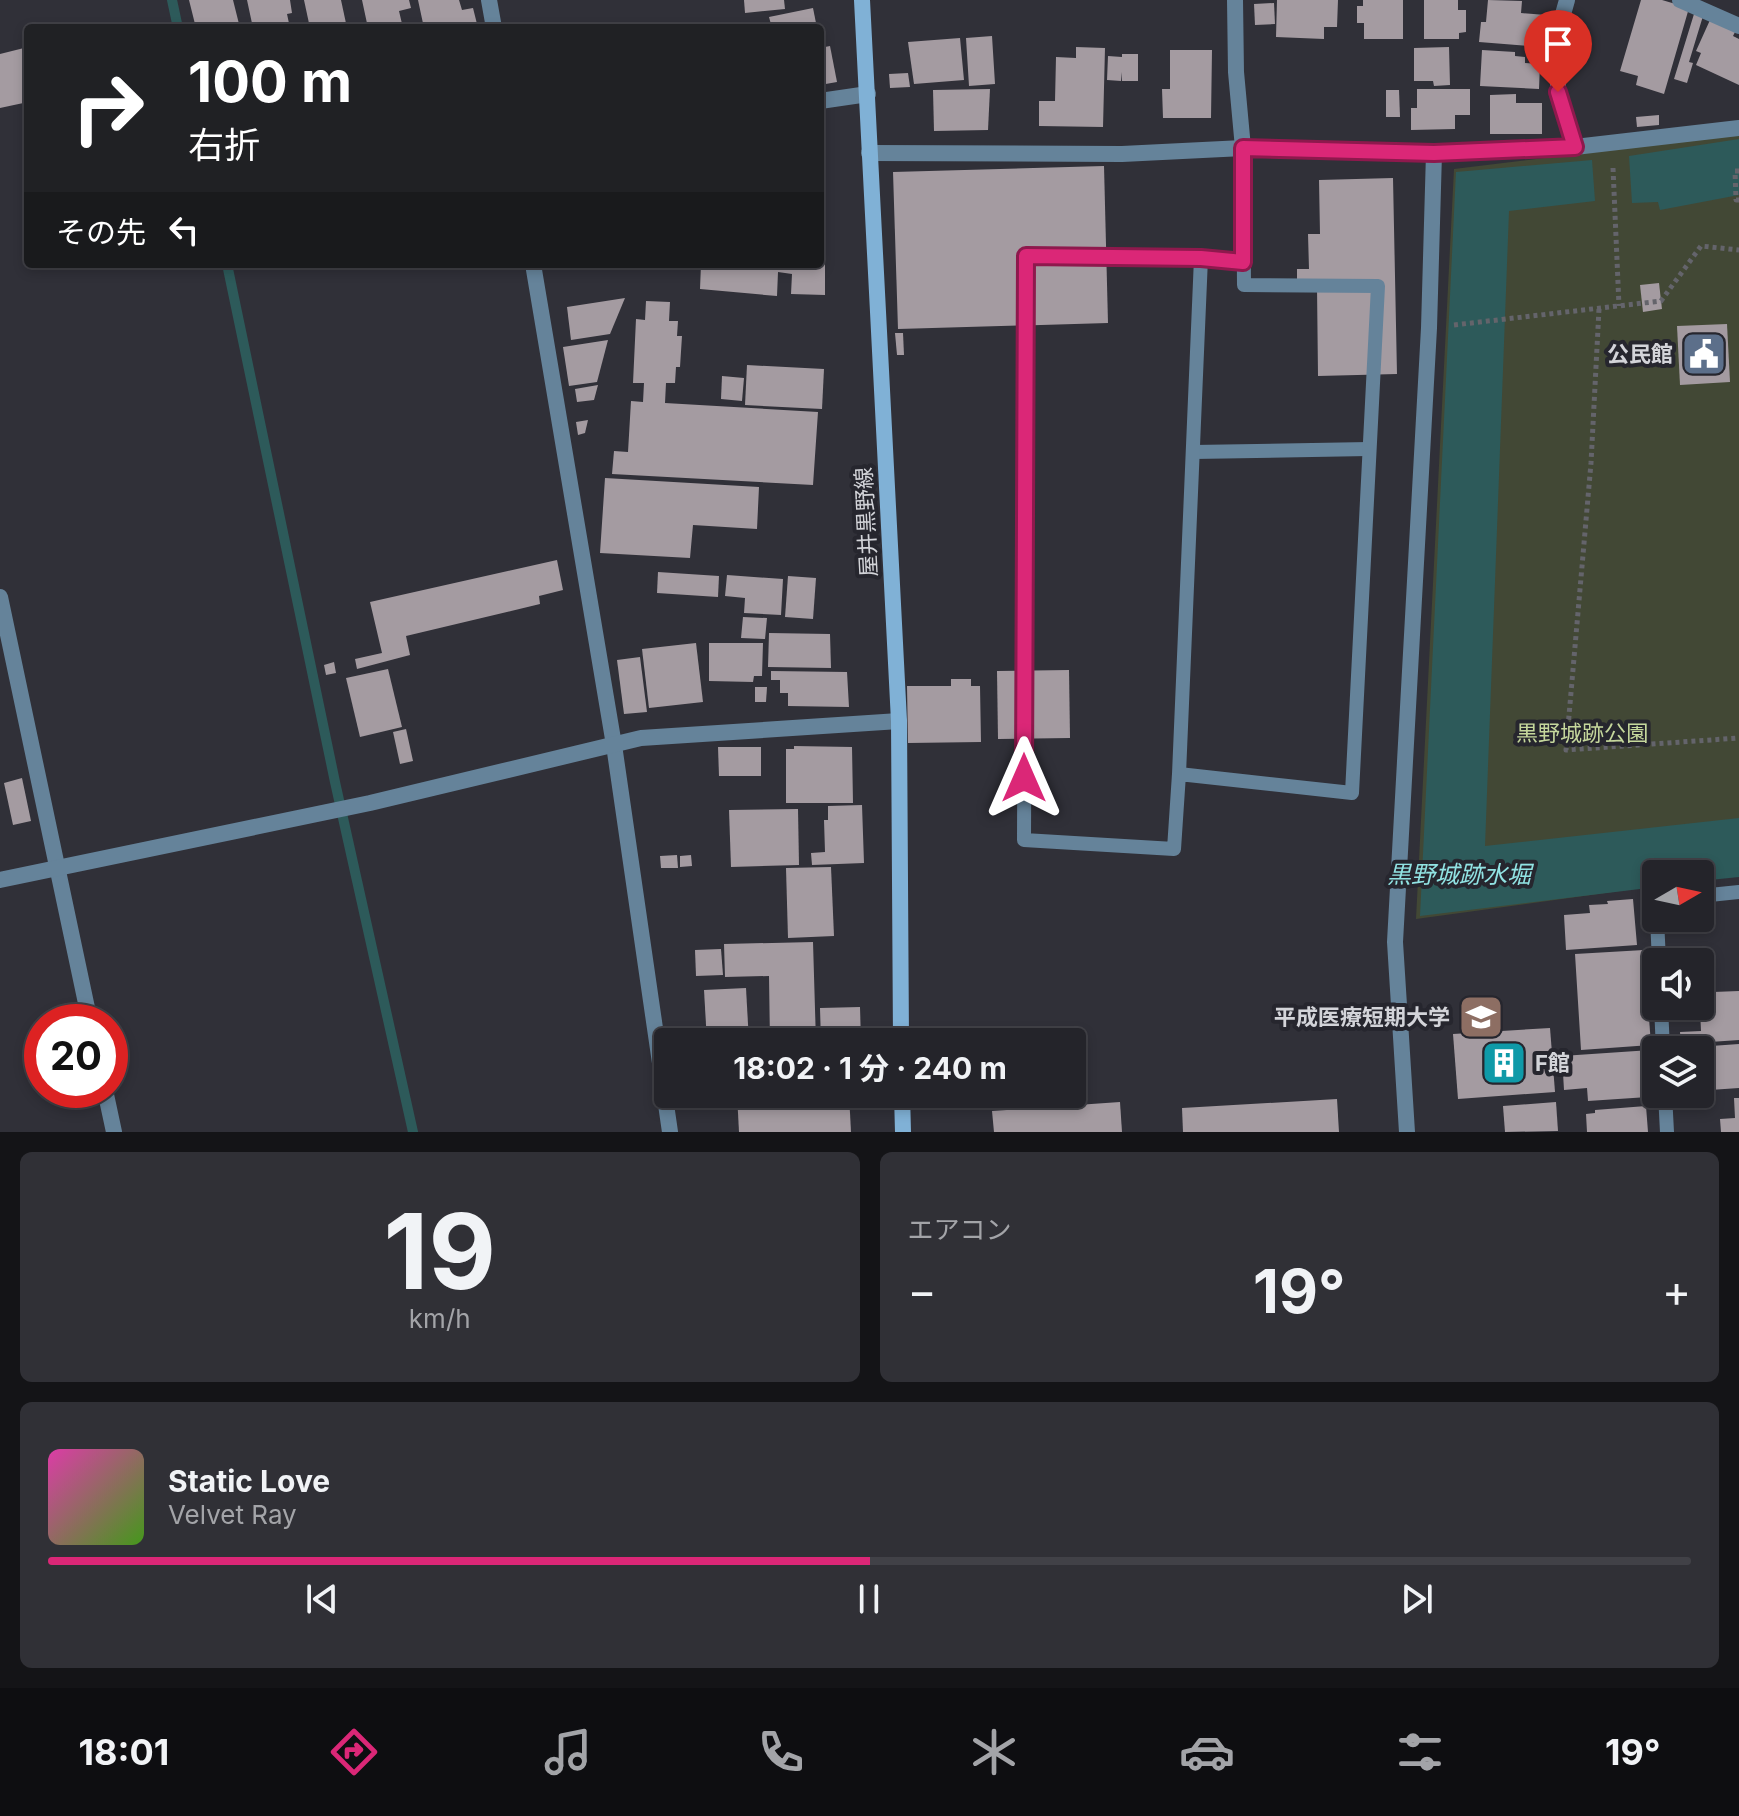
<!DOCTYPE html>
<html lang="ja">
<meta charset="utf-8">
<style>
:root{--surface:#24242a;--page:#303036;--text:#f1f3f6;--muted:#a3a4a8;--line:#414147;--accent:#db2777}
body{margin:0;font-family:Inter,"Noto Sans JP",sans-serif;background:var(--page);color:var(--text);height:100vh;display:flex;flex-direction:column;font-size:30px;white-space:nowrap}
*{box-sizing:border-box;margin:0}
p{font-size:26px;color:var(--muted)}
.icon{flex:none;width:44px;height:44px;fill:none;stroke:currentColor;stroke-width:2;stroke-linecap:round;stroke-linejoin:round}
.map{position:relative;height:1132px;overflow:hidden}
.panel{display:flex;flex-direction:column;gap:20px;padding:20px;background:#141417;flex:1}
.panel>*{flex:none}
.hud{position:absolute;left:24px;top:24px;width:800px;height:244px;border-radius:8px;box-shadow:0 4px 12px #0003,0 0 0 2px var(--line);background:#202124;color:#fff;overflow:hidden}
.needle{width:52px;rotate:81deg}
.fabs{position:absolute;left:1642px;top:860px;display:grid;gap:16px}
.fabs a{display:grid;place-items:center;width:72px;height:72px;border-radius:8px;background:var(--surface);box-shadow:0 4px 12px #0003,0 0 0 2px var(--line);font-size:40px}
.speed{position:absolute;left:24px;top:1004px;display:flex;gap:16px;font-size:40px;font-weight:700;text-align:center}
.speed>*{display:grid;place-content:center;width:104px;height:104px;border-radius:50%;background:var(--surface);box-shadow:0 4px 12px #0003,0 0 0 2px var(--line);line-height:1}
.speed .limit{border:12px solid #d22;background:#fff;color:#111}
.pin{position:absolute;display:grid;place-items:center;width:68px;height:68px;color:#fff;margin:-82px -34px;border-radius:50% 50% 50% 0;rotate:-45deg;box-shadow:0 0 8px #0007}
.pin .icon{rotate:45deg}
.me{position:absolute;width:88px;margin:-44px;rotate:0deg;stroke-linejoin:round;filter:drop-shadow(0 0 6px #0008)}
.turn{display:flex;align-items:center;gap:28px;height:168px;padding:0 32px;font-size:36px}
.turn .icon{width:104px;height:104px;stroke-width:2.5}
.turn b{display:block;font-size:56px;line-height:68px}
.then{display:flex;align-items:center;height:76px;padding:0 32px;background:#0003;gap:16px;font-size:30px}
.big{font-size:60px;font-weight:700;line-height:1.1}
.panel .widget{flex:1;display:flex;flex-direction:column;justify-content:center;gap:12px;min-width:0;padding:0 28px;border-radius:12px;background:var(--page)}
.panel .dial{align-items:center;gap:0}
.dial b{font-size:104px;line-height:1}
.song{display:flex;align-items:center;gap:24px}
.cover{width:96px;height:96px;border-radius:12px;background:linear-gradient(135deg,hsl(320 70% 55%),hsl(100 70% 35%))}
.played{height:8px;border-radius:4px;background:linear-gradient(90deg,var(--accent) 50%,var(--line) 50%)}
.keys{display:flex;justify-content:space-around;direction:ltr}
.heat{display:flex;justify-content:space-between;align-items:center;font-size:44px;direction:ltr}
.panel .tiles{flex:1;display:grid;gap:20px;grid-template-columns:1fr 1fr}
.widget:last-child{grid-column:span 2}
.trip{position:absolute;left:654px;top:1028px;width:432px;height:80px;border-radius:8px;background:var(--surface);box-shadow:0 4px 12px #0003,0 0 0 2px var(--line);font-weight:700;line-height:80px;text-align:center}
.menu{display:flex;height:128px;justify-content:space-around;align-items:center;background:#0e0e11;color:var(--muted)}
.menu .icon{width:56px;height:56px}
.menu .on{color:var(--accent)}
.menu b{font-size:36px;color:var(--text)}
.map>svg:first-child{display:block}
.green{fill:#424835}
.water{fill:#2d5a5a}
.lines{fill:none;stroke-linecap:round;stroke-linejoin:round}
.stream{stroke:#2d5a5a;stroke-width:10}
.building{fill:#a49ba1}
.path{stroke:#64646b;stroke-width:5;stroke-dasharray:4 4;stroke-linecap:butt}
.lane{stroke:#65839a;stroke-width:14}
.street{stroke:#65839a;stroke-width:16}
.secondary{stroke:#80b1d6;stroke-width:16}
.route-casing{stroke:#8e194d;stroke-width:20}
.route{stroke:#db2777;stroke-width:14}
.labels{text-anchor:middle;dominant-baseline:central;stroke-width:8;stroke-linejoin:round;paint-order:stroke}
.poi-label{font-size:22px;font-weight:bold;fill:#d3d4d9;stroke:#26262e;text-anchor:end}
.street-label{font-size:22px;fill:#d3d4d9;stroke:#26262e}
.park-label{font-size:22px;fill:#c5d79c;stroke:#26262e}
.water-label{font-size:24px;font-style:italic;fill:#91e3e3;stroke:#26262e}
</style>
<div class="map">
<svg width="1739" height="1132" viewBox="0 0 1739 1132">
<rect width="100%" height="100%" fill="#303038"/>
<path class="green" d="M 1739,134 L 1739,876 L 1656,874 L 1656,886 L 1416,919 L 1454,169 Z"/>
<g class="water">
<path d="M 1739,139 L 1739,195 L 1660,210 L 1658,202 L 1632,203 L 1629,156 Z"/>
<path d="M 1592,160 L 1595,201 L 1509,211 L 1485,846 L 1739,818 L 1739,877 L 1700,881 L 1700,874 L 1656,874 L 1656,887 L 1420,916 L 1456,172 Z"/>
</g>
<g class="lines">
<g class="stream">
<path d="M 172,0 L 178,28"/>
<path d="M 227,264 L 335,782 L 413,1132"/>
</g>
</g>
<g class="building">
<path d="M 189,0 L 233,0 L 239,24 L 233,26 L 233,28 L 196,28 Z"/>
<path d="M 247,0 L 290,0 L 292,13 L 287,14 L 290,28 L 253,28 Z"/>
<path d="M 304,0 L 341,0 L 347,28 L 310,28 Z"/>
<path d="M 362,0 L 409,0 L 411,8 L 399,11 L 403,28 L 368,28 Z"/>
<path d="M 418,0 L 459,0 L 462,10 L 473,8 L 478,28 L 424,28 Z"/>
<path d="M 744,0 L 784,0 L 785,9 L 745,13 Z"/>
<path d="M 1277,0 L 1338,0 L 1337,27 L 1324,27 L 1324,39 L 1276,37 Z"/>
<path d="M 1363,0 L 1403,0 L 1403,39 L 1364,39 L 1364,23 L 1357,23 L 1357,6 L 1363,6 Z"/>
<path d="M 1424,0 L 1458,0 L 1458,10 L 1466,10 L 1466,32 L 1459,33 L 1459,39 L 1424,39 Z"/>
<path d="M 1488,0 L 1522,1 L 1521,13 L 1546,15 L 1545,32 L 1541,32 L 1540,47 L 1479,42 L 1481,22 L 1486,22 Z"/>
<path d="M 1641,0 L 1662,0 L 1689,8 L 1664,94 L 1636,85 L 1638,76 L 1620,71 Z"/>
<path d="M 1274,3 L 1275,24 L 1255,25 L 1254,4 Z"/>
<path d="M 813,8 L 817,28 L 772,28 L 769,17 Z"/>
<path d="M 1694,14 L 1703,16 L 1689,62 L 1693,63 L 1687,83 L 1674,79 Z"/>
<path d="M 1710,20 L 1735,32 L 1733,36 L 1739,39 L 1739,85 L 1696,65 L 1701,53 L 1696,51 Z"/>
<path d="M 992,36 L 995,84 L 969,86 L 966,38 Z"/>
<path d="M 960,38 L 964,80 L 914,84 L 908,42 Z"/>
<path d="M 830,46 L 837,82 L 820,85 L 820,48 Z"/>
<path d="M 28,47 L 28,102 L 0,108 L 0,54 Z"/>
<path d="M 1076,47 L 1105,48 L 1103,127 L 1039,126 L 1039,101 L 1055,101 L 1056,57 L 1076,58 Z"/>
<path d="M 1449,47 L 1450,85 L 1434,86 L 1433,81 L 1414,81 L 1414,48 Z"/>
<path d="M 1170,50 L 1212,50 L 1211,118 L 1163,118 L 1162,89 L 1170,89 Z"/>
<path d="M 1482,50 L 1515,52 L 1515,56 L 1525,57 L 1525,63 L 1540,64 L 1539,89 L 1480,86 Z"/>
<path d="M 1122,54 L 1138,54 L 1138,81 L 1122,81 L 1122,72 L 1121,81 L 1107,80 L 1108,56 L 1122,57 Z"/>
<path d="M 908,73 L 910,87 L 890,88 L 889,74 Z"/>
<path d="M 990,89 L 988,130 L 934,131 L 933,90 Z"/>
<path d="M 1417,89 L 1470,89 L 1470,115 L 1455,115 L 1455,129 L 1411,130 L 1411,108 L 1417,108 Z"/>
<path d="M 1386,90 L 1399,90 L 1400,117 L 1386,117 Z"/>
<path d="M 1516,94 L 1516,103 L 1542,103 L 1542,134 L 1490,134 L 1490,95 Z"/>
<path d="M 1659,115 L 1659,125 L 1637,127 L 1636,117 Z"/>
<path d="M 1104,166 L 1108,323 L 898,329 L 893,172 Z"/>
<path d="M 1393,178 L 1397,374 L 1318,376 L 1317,287 L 1297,288 L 1297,269 L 1309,269 L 1308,234 L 1320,234 L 1319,180 Z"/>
<path d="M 820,240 L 825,249 L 825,295 L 791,294 L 792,274 L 778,272 L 777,296 L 700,289 L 701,264 L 820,264 Z"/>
<path d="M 1659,283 L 1662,309 L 1643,312 L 1640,285 Z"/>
<path d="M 625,298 L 610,334 L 571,340 L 567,307 Z"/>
<path d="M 646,301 L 670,302 L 669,321 L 678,321 L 677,336 L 682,336 L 680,367 L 676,367 L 675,383 L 666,383 L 665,403 L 818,412 L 813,485 L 612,474 L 614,451 L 628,452 L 631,401 L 643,402 L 644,383 L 633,383 L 636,319 L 645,320 Z"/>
<path d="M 1727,324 L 1730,382 L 1680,385 L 1677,326 Z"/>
<path d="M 895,333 L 903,333 L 904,355 L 897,355 Z"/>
<path d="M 608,340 L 597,382 L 569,386 L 563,347 Z"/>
<path d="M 747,365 L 824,369 L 822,409 L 745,405 Z"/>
<path d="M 722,376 L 744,378 L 742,401 L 721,399 Z"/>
<path d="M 598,385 L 594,400 L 577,402 L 575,389 Z"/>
<path d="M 588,420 L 585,433 L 578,435 L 576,422 Z"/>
<path d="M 605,478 L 759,487 L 757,529 L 693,525 L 690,558 L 600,553 Z"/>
<path d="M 557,560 L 563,590 L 539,596 L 540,604 L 406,636 L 410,655 L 357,669 L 355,659 L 382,653 L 370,602 Z"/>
<path d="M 658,572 L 719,576 L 718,597 L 657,593 Z"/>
<path d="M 727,575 L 783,579 L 781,615 L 744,613 L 745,598 L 725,596 Z"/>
<path d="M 788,576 L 816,578 L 813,619 L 785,617 Z"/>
<path d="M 743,617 L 767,618 L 765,639 L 741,638 Z"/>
<path d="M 769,633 L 830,634 L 831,668 L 768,667 Z"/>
<path d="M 696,643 L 703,702 L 649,708 L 642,649 Z"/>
<path d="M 709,643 L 763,643 L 762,676 L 754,676 L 753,682 L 709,681 Z"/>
<path d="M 640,657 L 647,712 L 624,714 L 617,660 Z"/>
<path d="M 334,662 L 336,673 L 326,675 L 324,665 Z"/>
<path d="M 388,669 L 402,727 L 360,737 L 346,678 Z"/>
<path d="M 1069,670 L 1070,738 L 998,739 L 997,671 Z"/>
<path d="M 771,671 L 847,672 L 849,707 L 788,706 L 788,693 L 780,693 L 780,680 L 771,680 Z"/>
<path d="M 951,679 L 971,679 L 971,686 L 980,686 L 981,742 L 908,743 L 907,686 L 951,686 Z"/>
<path d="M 755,687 L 767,687 L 766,702 L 755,702 Z"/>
<path d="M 406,729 L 413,761 L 400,764 L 393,732 Z"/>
<path d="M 794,746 L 852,747 L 853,803 L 786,803 L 786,749 L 794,749 Z"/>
<path d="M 718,747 L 761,747 L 761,776 L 719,776 Z"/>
<path d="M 22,778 L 31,821 L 13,825 L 4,783 Z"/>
<path d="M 862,805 L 864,863 L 812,865 L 811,853 L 825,852 L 824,820 L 828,820 L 828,806 Z"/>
<path d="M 798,809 L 799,865 L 731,867 L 729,810 Z"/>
<path d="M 677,855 L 678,868 L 661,868 L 660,856 Z"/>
<path d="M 691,855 L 692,866 L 680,867 L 680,856 Z"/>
<path d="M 831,867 L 834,936 L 788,938 L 786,868 Z"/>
<path d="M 1633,899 L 1637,945 L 1566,950 L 1564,915 L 1590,913 L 1589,905 L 1608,904 L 1607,901 Z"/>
<path d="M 813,942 L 816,1042 L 770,1042 L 769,976 L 725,977 L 724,944 Z"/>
<path d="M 721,949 L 723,975 L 696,976 L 695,950 Z"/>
<path d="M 1644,950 L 1651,1045 L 1581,1050 L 1575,954 Z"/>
<path d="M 746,988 L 749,1042 L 707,1042 L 704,990 Z"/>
<path d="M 1739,991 L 1739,1040 L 1681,1044 L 1680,1032 L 1701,1031 L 1700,1009 L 1715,1008 L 1713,992 Z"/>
<path d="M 860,1007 L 861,1042 L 821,1042 L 820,1008 Z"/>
<path d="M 1550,1028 L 1555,1092 L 1458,1099 L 1453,1034 Z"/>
<path d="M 988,1035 L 989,1042 L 922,1042 L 922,1037 Z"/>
<path d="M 1739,1044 L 1739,1088 L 1710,1090 L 1709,1070 L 1700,1071 L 1700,1050 L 1683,1050 L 1683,1048 Z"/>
<path d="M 1651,1050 L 1652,1070 L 1646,1071 L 1648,1097 L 1588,1101 L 1587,1088 L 1564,1090 L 1562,1056 Z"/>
<path d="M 737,1094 L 849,1094 L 851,1132 L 739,1132 Z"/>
<path d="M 924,1094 L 1024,1094 L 1024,1100 L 924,1104 Z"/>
<path d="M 1734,1098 L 1739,1098 L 1739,1132 L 1721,1132 L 1720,1119 L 1735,1118 Z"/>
<path d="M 1337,1099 L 1339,1132 L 1183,1132 L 1182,1108 Z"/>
<path d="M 1120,1102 L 1122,1132 L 994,1132 L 992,1111 Z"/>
<path d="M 1556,1102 L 1558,1131 L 1505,1132 L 1503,1106 Z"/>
<path d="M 1646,1106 L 1648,1132 L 1587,1132 L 1586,1114 L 1595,1113 L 1595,1110 Z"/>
</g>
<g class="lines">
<g class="path">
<path d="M 1613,168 L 1619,306"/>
<path d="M 1739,171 L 1735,171 L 1736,200 L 1739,200"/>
<path d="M 1599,309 L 1591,463 L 1566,750 L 1739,738"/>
<path d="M 1454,325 L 1661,301 L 1701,246 L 1739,250"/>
</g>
<g class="lane">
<path d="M 1201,258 L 1243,262"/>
<path d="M 1193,452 L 1369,449"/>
<path d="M 1179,774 L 1201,258 L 1026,256 L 1024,840 L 1174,849 L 1179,774 L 1352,793 L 1378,286 L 1244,285 L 1243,148"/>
<path d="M 1700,896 L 1739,892"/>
<path d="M 1657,918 L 1659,962"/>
<path d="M 1661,1006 L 1663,1050"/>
<path d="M 1665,1094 L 1667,1132"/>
</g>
<g class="street">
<path d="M 489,0 L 494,28"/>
<path d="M 1235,0 L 1236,72 L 1243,148"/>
<path d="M 1567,0 L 1558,32 L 1558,92 L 1575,147"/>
<path d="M 1680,0 L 1739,26"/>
<path d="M 820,101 L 868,94"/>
<path d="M 869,153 L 1122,154 L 1243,148 L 1434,153 L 1575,147 L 1739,128"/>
<path d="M 533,264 L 614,745 L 670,1132"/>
<path d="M 0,597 L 90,1022"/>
<path d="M 0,880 L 370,803 L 641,738 L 899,721"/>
<path d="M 105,1090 L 114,1132"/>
<path d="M 1407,1132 L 1395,942 L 1429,328 L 1434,153"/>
</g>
<g class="secondary">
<path d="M 862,0 L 899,721 L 901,1042"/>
<path d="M 902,1094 L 903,1132"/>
</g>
</g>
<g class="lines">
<g class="route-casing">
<path id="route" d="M 1024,778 L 1026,256 L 1201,258 L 1243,262 L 1243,148 L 1434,153 L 1575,147 L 1558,92"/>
</g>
<use href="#route" class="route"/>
</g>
<defs>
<g id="civic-square" transform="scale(2.3)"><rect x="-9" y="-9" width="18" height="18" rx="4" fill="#5c6f8a" stroke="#26262e"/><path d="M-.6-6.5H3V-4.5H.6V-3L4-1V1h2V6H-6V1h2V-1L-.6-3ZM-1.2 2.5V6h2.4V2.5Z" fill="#fff"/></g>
<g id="university-square" transform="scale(2.3)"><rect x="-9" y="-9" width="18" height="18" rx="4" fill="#8d6e63" stroke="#26262e"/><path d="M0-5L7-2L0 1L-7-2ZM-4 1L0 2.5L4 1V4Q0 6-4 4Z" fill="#fff"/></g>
<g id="building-square" transform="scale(2.3)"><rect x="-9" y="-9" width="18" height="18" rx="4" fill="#0f9aa8" stroke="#26262e"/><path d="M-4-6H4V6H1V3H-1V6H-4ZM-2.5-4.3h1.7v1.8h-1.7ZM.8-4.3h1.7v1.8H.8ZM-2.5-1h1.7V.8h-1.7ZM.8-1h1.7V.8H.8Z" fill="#fff"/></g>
</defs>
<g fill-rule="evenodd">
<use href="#civic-square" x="1704" y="354"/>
<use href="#university-square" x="1481" y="1017"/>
<use href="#building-square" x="1504" y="1063"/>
</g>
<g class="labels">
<g class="poi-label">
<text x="1673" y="354">公民館</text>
<text x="1450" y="1017">平成医療短期大学</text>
<text x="1535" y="1063" text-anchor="start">F館</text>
</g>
<g class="street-label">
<text transform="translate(866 522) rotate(-93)">屋井黒野線</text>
</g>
<g class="park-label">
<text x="1582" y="733">黒野城跡公園</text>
</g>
<g class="water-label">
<text x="1459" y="874">黒野城跡水堀</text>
</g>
</g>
</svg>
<div class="fabs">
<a><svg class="needle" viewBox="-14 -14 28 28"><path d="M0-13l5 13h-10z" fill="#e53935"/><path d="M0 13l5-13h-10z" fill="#a3a4a8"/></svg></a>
<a><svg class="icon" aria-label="sound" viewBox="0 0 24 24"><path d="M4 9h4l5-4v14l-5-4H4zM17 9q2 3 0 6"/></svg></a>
<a><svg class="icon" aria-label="layers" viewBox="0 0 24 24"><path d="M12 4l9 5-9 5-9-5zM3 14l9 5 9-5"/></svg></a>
</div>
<div class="speed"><div class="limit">20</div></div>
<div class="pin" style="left:1558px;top:92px;background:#d93025"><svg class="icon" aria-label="arrive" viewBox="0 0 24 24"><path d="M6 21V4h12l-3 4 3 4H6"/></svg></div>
<svg class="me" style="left:1024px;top:778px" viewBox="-20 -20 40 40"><path d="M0-17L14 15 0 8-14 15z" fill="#db2777" stroke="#fff" stroke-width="4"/></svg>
<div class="trip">18:02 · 1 分 · 240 m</div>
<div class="hud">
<div class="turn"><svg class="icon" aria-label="right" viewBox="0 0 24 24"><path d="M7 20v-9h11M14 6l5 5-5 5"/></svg><div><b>100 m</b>右折</div></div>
<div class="then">その先<svg class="icon" aria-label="left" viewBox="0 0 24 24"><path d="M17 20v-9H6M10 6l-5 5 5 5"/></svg></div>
</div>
</div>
<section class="panel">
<div class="tiles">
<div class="widget dial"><b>19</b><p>km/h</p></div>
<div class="widget"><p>エアコン</p>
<div class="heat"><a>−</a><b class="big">19°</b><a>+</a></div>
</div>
<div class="widget">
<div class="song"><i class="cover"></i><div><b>Static Love</b><p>Velvet Ray</p></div></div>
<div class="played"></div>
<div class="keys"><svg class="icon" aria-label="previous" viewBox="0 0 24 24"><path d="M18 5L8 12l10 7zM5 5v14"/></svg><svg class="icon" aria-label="pause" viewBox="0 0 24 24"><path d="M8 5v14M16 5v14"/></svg><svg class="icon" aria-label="next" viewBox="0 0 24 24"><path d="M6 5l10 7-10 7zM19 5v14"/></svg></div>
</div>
</div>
</section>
<nav class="menu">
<b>18:01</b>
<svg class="icon on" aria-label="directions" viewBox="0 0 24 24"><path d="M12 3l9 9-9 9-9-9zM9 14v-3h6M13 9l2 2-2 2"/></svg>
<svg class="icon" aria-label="music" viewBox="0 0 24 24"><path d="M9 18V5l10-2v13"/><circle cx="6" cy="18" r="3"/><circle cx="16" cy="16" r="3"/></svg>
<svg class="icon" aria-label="phone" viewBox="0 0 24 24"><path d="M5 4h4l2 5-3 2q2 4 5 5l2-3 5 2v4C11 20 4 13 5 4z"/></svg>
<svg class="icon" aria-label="climate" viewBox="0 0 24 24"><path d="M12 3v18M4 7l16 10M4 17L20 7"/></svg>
<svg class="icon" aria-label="car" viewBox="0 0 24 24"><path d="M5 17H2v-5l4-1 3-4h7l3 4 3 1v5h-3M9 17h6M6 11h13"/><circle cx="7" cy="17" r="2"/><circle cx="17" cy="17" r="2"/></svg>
<svg class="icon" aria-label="filters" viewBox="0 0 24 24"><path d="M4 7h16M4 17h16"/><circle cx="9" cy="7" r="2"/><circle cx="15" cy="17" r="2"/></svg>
<b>19°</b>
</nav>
